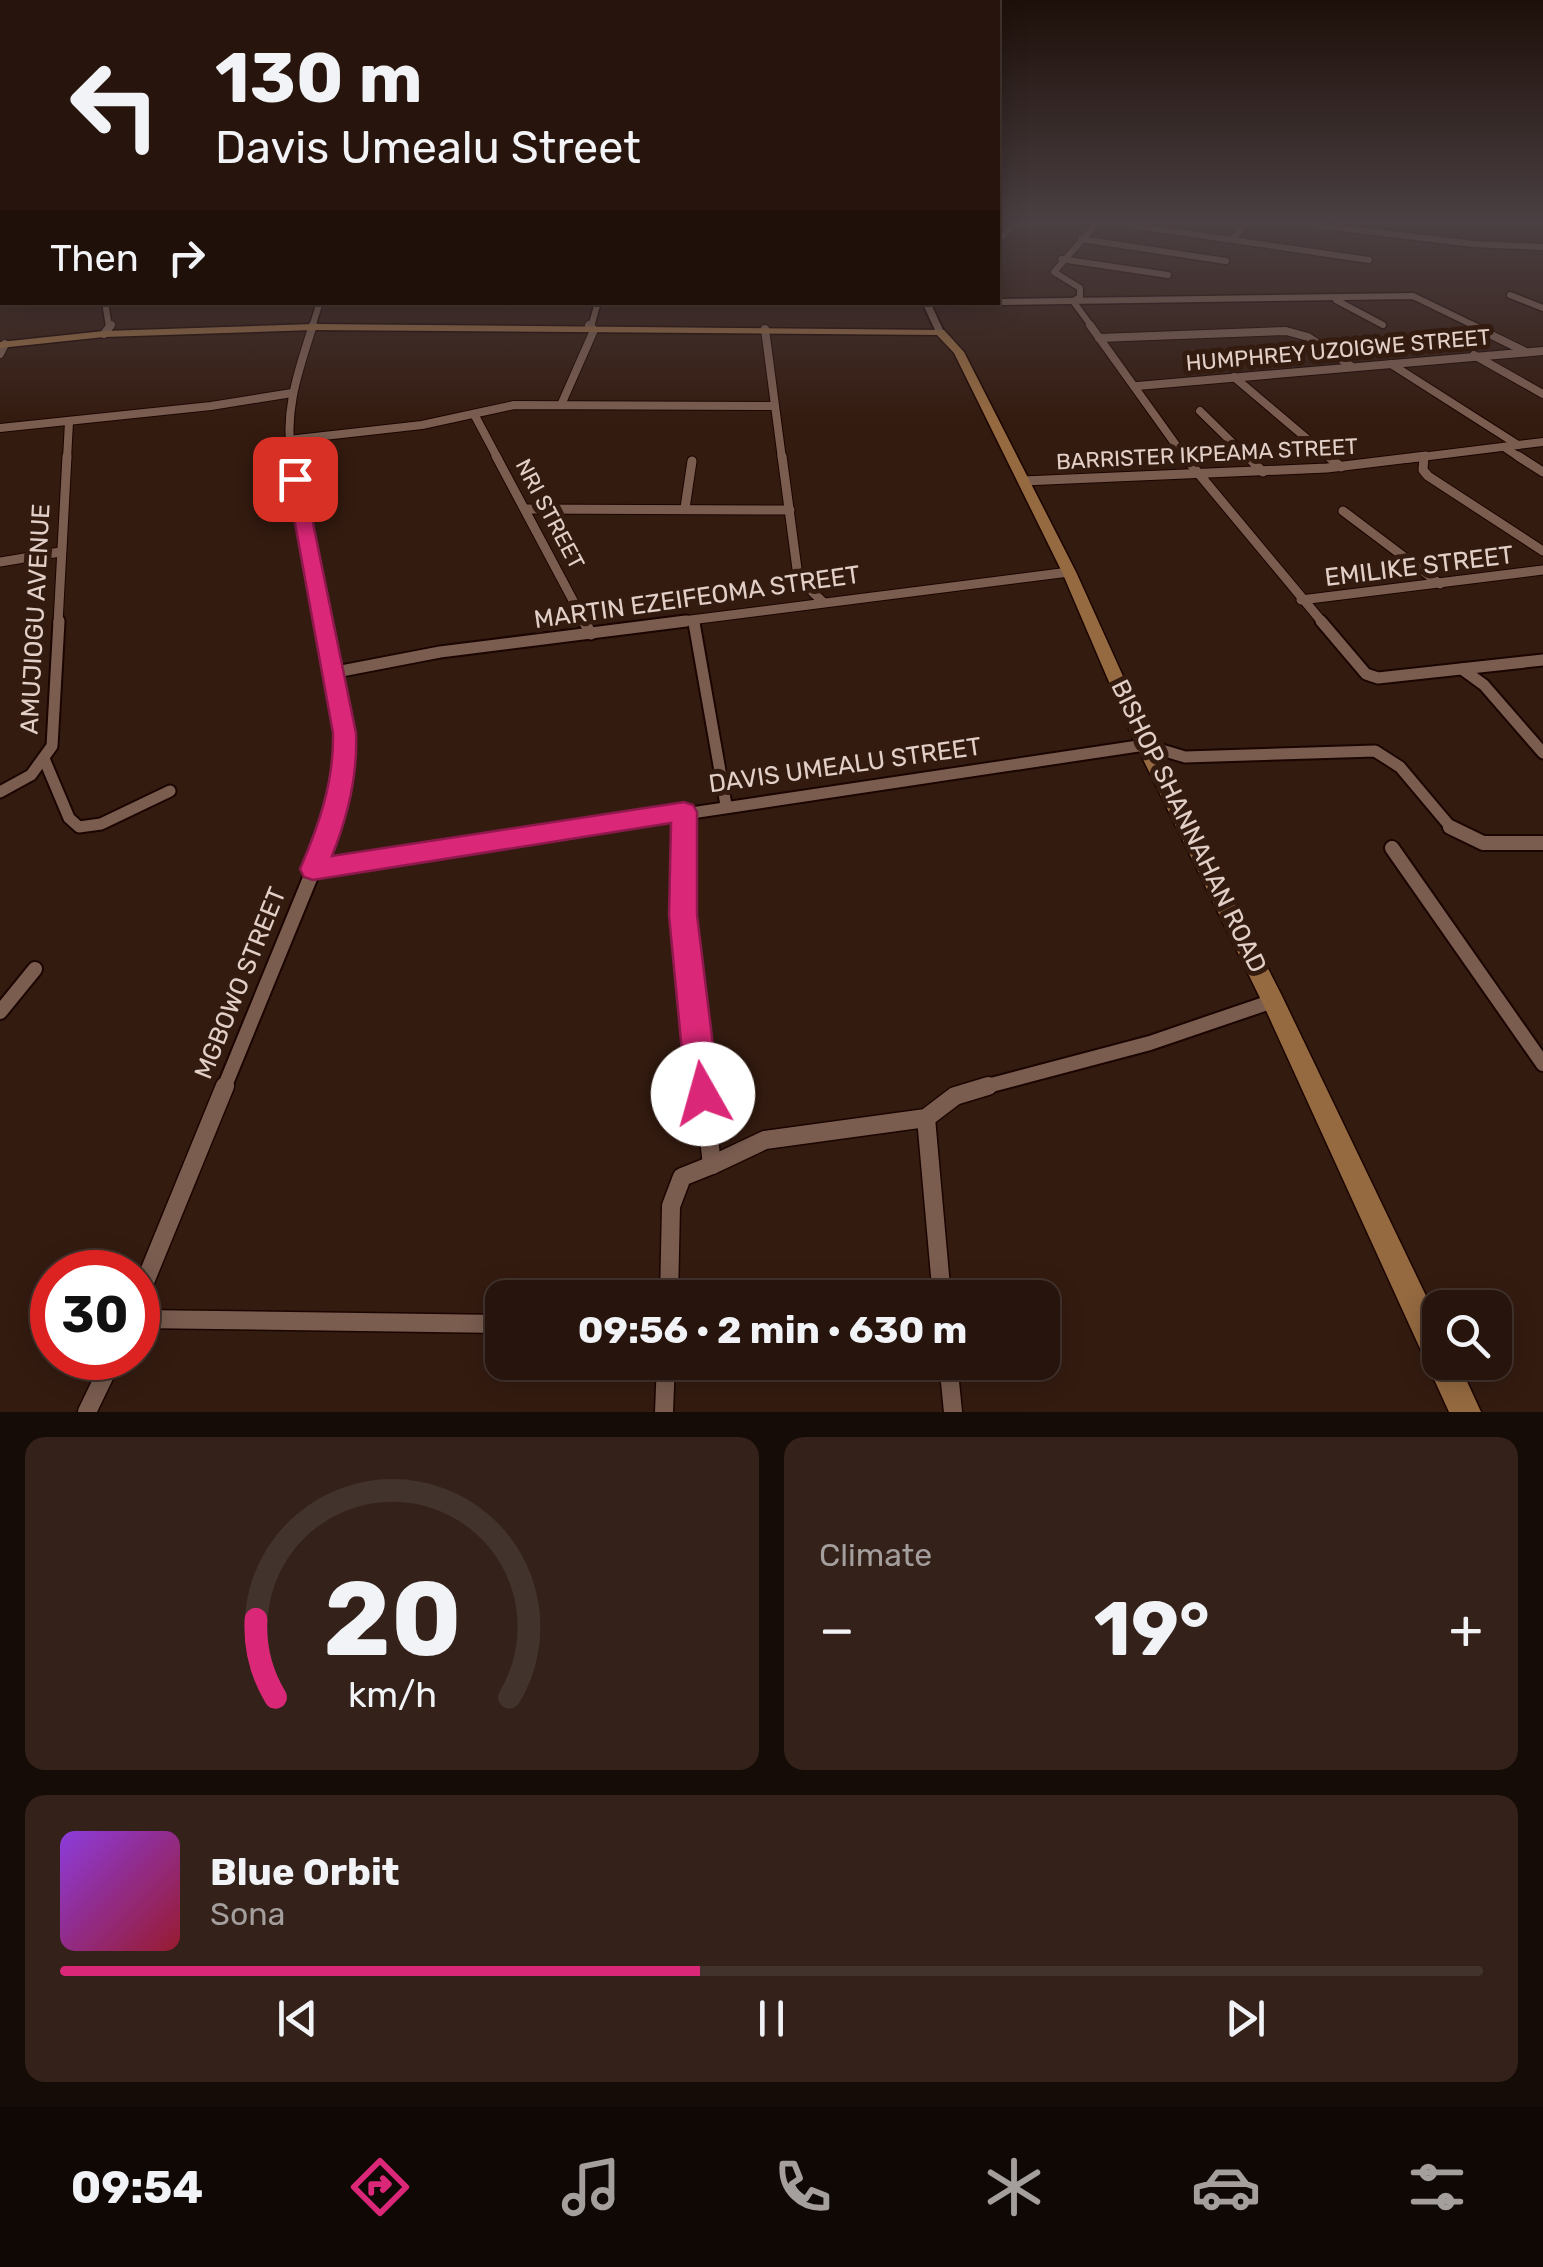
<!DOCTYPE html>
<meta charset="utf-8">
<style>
:root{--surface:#27140c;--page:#33211a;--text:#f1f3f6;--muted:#a49e9d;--line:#43332d;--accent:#db2777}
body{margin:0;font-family:Rubik,sans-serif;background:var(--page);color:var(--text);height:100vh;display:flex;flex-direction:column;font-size:38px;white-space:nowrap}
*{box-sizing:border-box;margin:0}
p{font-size:32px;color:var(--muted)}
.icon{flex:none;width:55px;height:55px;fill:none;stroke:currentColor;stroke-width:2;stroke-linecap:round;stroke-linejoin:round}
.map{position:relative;height:1412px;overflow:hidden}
.details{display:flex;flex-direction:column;gap:25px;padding:25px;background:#150b07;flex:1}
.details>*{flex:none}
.top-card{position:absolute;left:0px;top:0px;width:1000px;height:305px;box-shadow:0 5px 25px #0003,0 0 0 2px var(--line);background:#27140c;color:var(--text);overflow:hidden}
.buttons{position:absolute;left:1422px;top:1290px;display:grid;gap:20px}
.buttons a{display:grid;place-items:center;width:90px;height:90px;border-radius:20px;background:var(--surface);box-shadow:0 5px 25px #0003,0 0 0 2px var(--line);font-size:50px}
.speed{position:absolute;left:30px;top:1250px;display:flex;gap:20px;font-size:50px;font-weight:700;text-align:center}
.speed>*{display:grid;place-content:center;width:130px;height:130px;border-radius:50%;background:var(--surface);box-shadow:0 5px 25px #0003,0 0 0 2px var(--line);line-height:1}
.speed .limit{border:15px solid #d22;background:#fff;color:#111}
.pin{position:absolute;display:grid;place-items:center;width:85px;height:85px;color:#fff;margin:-42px;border-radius:20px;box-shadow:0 5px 15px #0006}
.me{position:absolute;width:110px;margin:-55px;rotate:353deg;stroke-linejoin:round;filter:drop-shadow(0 0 8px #0008)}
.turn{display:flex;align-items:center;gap:35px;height:210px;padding:0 50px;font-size:45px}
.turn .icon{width:130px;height:130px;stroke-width:2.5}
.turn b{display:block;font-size:70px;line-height:85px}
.then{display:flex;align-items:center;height:95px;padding:0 50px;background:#0003;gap:20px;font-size:38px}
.big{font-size:75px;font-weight:700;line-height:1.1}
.details .widget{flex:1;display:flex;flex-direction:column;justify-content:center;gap:15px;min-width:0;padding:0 35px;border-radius:20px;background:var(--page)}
.details .dial{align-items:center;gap:0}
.dial svg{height:260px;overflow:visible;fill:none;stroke:var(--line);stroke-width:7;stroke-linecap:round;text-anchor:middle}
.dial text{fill:var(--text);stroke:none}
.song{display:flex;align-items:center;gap:30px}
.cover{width:120px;height:120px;border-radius:15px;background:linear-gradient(135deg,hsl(270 70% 55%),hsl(350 70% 35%))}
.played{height:10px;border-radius:5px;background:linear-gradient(90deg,var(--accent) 45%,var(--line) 45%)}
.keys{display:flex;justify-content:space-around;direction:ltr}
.heat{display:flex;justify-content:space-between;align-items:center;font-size:55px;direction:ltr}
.details .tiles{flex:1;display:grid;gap:25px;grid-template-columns:1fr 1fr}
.widget:last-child{grid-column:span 2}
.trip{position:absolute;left:485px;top:1280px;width:575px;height:100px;border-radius:20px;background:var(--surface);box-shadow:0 5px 25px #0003,0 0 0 2px var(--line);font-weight:700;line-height:100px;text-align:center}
.tabs{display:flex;height:160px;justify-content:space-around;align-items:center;background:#100805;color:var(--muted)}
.tabs .icon{width:70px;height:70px}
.tabs .selected{color:var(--accent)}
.tabs b{font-size:45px;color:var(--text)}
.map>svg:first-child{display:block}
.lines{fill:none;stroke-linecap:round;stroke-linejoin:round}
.minor-far5-casing{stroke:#1b0500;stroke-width:9}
.minor-far4-casing{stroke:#1b0500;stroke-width:10}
.minor-far3-casing{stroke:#1b0500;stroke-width:11}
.minor-far2-casing{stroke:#1b0500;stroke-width:15}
.minor-far1-casing{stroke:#1b0500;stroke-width:18}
.minor-casing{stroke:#1b0500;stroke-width:21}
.tertiary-casing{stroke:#1b0500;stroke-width:4}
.secondary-casing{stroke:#1b0500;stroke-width:3}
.minor-far5{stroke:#7b5d50;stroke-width:6}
.minor-far4{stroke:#7b5d50;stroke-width:8}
.minor-far3{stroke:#7b5d50;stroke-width:9}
.minor-far2{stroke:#7b5d50;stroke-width:11}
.minor-far1{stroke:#7b5d50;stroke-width:14}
.minor{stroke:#7b5d50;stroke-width:18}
.tertiary{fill:#7b5d50;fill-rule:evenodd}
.secondary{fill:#956a41;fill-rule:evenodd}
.route{fill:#db2777;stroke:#8e194d;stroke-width:2.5}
.labels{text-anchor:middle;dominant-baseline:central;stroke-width:10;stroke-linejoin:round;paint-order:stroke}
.far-street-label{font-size:22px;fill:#e2d0c8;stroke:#341b10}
.street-label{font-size:25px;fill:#e2d0c8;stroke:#341b10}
</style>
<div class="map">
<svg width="1543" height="1412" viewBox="0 0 1543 1412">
<rect width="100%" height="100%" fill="#341b10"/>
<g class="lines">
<g class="minor-far5-casing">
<g id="minor-far5">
<path d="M 1109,222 L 1369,260"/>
<path d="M 1293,222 L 1473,244 L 1543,247"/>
<path d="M 1081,239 L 1226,261"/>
<path d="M 1233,239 L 1247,222"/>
<path d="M 998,241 L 1017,222"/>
<path d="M 1061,259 L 1168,275"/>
<path d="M 1510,295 L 1543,308"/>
<path d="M 1336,300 L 1383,325"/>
<path d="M 1073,301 L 1092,327"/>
<path d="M 1073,301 L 1080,297 L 1080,288 L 1054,272 L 1098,222"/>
<path d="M 105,302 L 109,327"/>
<path d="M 926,303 L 1413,296 L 1477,327"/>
<path d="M 312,327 L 320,302"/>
<path d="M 591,327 L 598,302"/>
</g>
</g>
<g class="minor-far4-casing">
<g id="minor-far4">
<path d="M 1090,325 L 1186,459"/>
<path d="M 1471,325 L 1526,352"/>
<path d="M 765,329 L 782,459"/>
<path d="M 104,334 L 111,325"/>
<path d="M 1099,338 L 1286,331 L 1308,337 L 1351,366"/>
<path d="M 0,354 L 5,344"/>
<path d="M 1474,355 L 1543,394"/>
<path d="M 1391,364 L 1518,445"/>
<path d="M 1234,377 L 1331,459"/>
<path d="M 1137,386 L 1543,351"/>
<path d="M 561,405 L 594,330 L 589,325"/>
<path d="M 1200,411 L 1249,459"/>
<path d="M 474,414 L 498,459"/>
<path d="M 0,428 L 211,406 L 292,393"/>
<path d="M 288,440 L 422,425 L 514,405 L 774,406"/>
<path d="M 1504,447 L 1522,459"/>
<path d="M 67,459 L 69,422"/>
<path d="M 292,459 C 283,412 299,369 313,325"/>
<path d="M 1405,459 L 1543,442"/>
</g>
</g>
<g class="minor-far3-casing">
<g id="minor-far3">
<path d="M 291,456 L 323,623"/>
<path d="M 496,456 L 585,623"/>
<path d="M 782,456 L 797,569 L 804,584 L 823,602"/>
<path d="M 1184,456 L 1323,623"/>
<path d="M 1247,456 L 1263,472"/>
<path d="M 1328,456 L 1341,467"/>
<path d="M 1518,456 L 1543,472"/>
<path d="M 1424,457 L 1423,470 L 1428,476 L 1543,551"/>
<path d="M 1023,481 L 1327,468 L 1426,456"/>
<path d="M 685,508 L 692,461"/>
<path d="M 526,509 L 790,510"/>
<path d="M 1343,511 L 1440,584"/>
<path d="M 0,562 L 60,552"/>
<path d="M 1301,600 L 1543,570"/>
<path d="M 58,623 L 67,456"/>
<path d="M 667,623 L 1069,572"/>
</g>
</g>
<g class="minor-far2-casing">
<g id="minor-far2">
<path d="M 323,621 L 344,733 L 346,766 L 330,830"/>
<path d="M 584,621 L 591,634"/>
<path d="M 1321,621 L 1366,674 L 1378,678 L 1543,660"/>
<path d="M 694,623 L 726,805"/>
<path d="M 1462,669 L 1484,685 L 1543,753"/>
<path d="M 331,673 L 440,652 L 686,621"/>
<path d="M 45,761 L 69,818 L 79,827 L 101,824 L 170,791"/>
<path d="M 0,792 L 31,775 L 52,746 L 59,621"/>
<path d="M 578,830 L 1145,745 L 1185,757 L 1375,751 L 1400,767 L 1453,830"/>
<path d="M 684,830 L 684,812"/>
</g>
</g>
<g class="minor-far1-casing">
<g id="minor-far1">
<path d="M 684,827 L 683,915 L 703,1088"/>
<path d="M 1450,827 L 1483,843 L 1543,843"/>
<path d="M 1392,848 L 1543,1064"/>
<path d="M 313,869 L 594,827"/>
<path d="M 0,1012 L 35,969"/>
<path d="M 224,1088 L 331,827"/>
<path d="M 980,1088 L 1150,1043 L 1273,1001"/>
</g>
</g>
<g class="minor-casing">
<g id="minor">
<path d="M 926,1118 L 942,1298"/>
<path d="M 712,1165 L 765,1140 L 926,1118 L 955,1096 L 988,1086"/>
<path d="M 669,1298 L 671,1206 L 682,1177 L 712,1165 L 703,1086"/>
<path d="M 138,1299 L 225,1086"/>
<path d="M 138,1319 L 502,1324"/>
<path d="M 948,1362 L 953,1412"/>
<path d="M 87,1412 L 113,1358"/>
<path d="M 664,1412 L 666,1362"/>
</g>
</g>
<g class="tertiary-casing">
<g id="tertiary">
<rect x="0" y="236" width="2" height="6"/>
<path d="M 922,302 L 930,302 L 944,332 L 943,334 L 936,332 Z"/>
</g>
</g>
<g class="secondary-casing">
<path id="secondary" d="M 314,324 L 944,330 L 964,352 L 1076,572 L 1154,745 L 1281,994 L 1440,1325 L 1440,1362 L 1458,1362 L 1481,1412 L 1449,1412 L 1264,1006 L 1136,745 L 1062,572 L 954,353 L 937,335 L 314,330 L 104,337 L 0,348 L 0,342 L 104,331 Z"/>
</g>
<use href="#minor-far5" class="minor-far5"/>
<use href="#minor-far4" class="minor-far4"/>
<use href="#minor-far3" class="minor-far3"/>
<use href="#minor-far2" class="minor-far2"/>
<use href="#minor-far1" class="minor-far1"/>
<use href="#minor" class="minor"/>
<use href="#tertiary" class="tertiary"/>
<use href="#secondary" class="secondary"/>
</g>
<linearGradient id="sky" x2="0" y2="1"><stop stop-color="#1d0f09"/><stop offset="0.53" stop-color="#4a3f42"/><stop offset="1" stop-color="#4a3f42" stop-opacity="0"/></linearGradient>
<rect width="1543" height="419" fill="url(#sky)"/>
<path class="route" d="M 295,474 L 304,479 L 356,733 C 358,776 348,816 332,856 L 684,802 L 693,805 L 697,812 L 697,915 L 719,1094 L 714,1105 L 703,1110 L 691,1105 L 686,1094 L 669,915 L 671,823 L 313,880 L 304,877 L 300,869 C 319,825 334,782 333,733 L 287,479 Z"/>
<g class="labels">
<g class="far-street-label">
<text transform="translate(1338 350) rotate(-5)">HUMPHREY UZOIGWE STREET</text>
<text transform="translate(1207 454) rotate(-3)">BARRISTER IKPEAMA STREET</text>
<text transform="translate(550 514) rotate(62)">NRI STREET</text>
</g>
<g class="street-label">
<text transform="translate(1419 566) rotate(-7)">EMILIKE STREET</text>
<text transform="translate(697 597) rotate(-8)">MARTIN EZEIFEOMA STREET</text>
<text transform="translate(35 619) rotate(-87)">AMUJIOGU AVENUE</text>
<text transform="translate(845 765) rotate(-8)">DAVIS UMEALU STREET</text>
<text transform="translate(1189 826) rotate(64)">BISHOP SHANNAHAN ROAD</text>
<text transform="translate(240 983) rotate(-68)">MGBOWO STREET</text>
</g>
</g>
</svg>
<div class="buttons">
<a><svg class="icon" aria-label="search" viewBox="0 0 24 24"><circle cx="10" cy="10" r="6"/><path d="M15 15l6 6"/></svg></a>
</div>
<div class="speed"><div class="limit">30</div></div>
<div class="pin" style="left:295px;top:479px;background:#d93025"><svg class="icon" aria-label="arrive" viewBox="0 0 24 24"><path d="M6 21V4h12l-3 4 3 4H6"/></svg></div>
<svg class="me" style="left:703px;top:1094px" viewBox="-20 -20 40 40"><circle r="19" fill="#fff"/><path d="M0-13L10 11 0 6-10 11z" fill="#db2777"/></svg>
<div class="trip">09:56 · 2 min · 630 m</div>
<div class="top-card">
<div class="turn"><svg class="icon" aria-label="left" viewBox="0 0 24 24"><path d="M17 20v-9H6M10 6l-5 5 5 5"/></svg><div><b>130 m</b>Davis Umealu Street</div></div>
<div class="then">Then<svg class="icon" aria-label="right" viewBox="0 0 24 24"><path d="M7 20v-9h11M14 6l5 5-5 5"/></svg></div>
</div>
</div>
<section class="details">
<div class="tiles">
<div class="widget dial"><svg viewBox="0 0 100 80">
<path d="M14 69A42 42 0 1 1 86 69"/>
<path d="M14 69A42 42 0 0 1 8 45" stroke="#db2777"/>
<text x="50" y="56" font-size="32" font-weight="700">20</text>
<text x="50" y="72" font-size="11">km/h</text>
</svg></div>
<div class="widget"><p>Climate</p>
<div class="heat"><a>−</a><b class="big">19°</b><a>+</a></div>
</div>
<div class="widget">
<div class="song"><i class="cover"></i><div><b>Blue Orbit</b><p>Sona</p></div></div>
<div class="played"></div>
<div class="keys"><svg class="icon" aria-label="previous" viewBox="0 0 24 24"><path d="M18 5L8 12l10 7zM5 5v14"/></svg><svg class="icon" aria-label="pause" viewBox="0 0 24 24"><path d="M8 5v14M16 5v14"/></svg><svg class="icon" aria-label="next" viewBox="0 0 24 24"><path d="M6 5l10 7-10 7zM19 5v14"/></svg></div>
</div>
</div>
</section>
<nav class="tabs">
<b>09:54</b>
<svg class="icon selected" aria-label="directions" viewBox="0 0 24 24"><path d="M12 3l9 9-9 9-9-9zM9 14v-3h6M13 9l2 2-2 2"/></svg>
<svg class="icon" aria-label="music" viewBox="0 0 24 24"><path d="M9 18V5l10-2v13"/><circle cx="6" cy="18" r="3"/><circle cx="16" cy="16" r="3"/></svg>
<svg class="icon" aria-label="phone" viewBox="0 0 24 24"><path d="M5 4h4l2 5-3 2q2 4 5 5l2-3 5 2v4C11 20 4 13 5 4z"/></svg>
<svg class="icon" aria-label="climate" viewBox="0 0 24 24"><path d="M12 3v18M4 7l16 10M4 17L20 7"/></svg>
<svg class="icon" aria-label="car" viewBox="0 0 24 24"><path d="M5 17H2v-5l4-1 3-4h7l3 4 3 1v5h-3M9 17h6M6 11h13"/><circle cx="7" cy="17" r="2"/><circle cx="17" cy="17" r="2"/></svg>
<svg class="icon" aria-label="filters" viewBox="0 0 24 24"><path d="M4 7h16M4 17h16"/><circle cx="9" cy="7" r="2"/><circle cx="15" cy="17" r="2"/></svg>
</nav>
